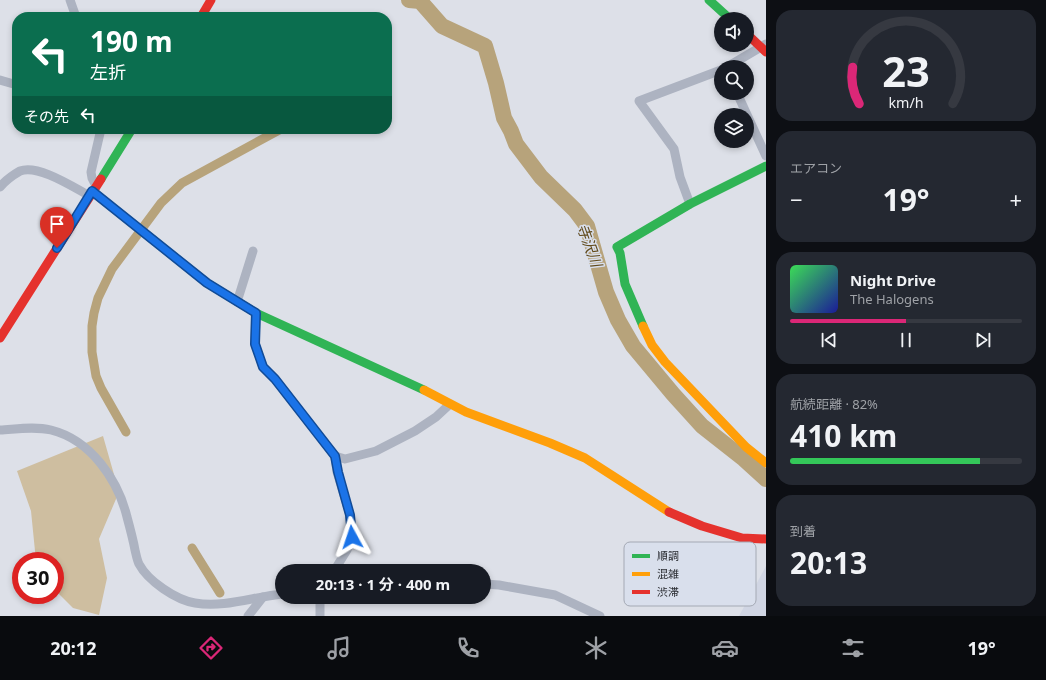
<!DOCTYPE html>
<html lang="ja">
<meta charset="utf-8">
<style>
:root{--surface:#171b24;--page:#242831;--text:#f1f3f6;--muted:#9ea1a6;--line:#363941;--accent:#db2777}
body{margin:0;font-family:"Noto Sans","Noto Sans JP",sans-serif;background:var(--page);color:var(--text);height:100vh;display:flex;flex-direction:column;font-size:15px;white-space:nowrap}
*{box-sizing:border-box;margin:0}
p{font-size:13px;color:var(--muted)}
.icon{flex:none;width:22px;height:22px;fill:none;stroke:currentColor;stroke-width:2;stroke-linecap:round;stroke-linejoin:round}
.map{position:relative;flex:1;overflow:hidden}
.panel{display:flex;flex-direction:column;gap:10px;padding:10px;background:#0d0f14;width:280px}
.panel>*{flex:none}
.hud{position:absolute;left:12px;top:12px;width:380px;height:122px;border-radius:16px;box-shadow:0 2px 6px #0003;background:#0b6e4f;color:#fff;overflow:hidden}
.fabs{position:absolute;left:714px;top:12px;display:grid;gap:8px}
.fabs a{display:grid;place-items:center;width:40px;height:40px;border-radius:50%;background:var(--surface);box-shadow:0 2px 6px #0003;font-size:20px}
.speed{position:absolute;left:12px;top:552px;display:flex;gap:8px;font-size:20px;font-weight:700;text-align:center}
.speed>*{display:grid;place-content:center;width:52px;height:52px;border-radius:50%;background:var(--surface);box-shadow:0 2px 6px #0003;line-height:1}
.speed .limit{border:6px solid #d22;background:#fff;color:#111}
.pin{position:absolute;display:grid;place-items:center;width:34px;height:34px;color:#fff;margin:-41px -17px;border-radius:50% 50% 50% 0;rotate:-45deg;box-shadow:0 0 4px #0007}
.pin .icon{rotate:45deg}
.me{position:absolute;width:44px;margin:-22px;rotate:355deg;stroke-linejoin:round;filter:drop-shadow(0 0 3px #0008)}
.turn{display:flex;align-items:center;gap:14px;height:84px;padding:0 12px;font-size:18px}
.turn .icon{width:52px;height:52px;stroke-width:2.5}
.turn b{display:block;font-size:28px;line-height:34px}
.then{display:flex;align-items:center;height:38px;padding:0 12px;background:#0003;gap:8px;font-size:15px}
.big{font-size:30px;font-weight:700;line-height:1.1}
.panel .card{flex:1;display:flex;flex-direction:column;justify-content:center;gap:6px;min-width:0;padding:0 14px;border-radius:16px;background:var(--page)}
.panel .dial{align-items:center;gap:0}
.dial svg{height:104px;overflow:visible;fill:none;stroke:var(--line);stroke-width:7;stroke-linecap:round;text-anchor:middle}
.dial text{fill:var(--text);stroke:none}
.song{display:flex;align-items:center;gap:12px}
.cover{width:48px;height:48px;border-radius:6px;background:linear-gradient(135deg,hsl(130 70% 55%),hsl(240 70% 35%))}
.played{height:4px;border-radius:2px;background:linear-gradient(90deg,var(--accent) 50%,var(--line) 50%)}
.keys{display:flex;justify-content:space-around;direction:ltr}
.heat{display:flex;justify-content:space-between;align-items:center;font-size:22px;direction:ltr}
.charge{height:6px;border-radius:3px;background:linear-gradient(90deg,#34c759 82%,var(--line) 0)}
.trip{position:absolute;left:275px;top:564px;width:216px;height:40px;border-radius:20px;background:var(--surface);box-shadow:0 2px 6px #0003;font-weight:700;line-height:40px;text-align:center}
.dock{display:flex;height:64px;justify-content:space-around;align-items:center;background:#090b0e;color:var(--muted)}
.dock .icon{width:28px;height:28px}
.dock .selected{color:var(--accent)}
.dock b{font-size:18px;color:var(--text)}
main{display:flex;flex:1;min-height:0}
.map>svg:first-child{display:block}
.built{fill:#d0d5e3}
.forest{fill:#cebea0}
.lines{fill:none;stroke-linecap:round;stroke-linejoin:round}
.canal{stroke:#b7a37b;stroke-width:9}
.river{stroke:#b7a37b;stroke-width:16}
.street{stroke:#adb3c1;stroke-width:9}
.fast{stroke:#30b455;stroke-width:9}
.slow{stroke:#ff9f0a;stroke-width:9}
.jam{stroke:#e5322d;stroke-width:9}
.route-casing{stroke:#114b97;stroke-width:10}
.route{stroke:#1a73e8;stroke-width:7}
.labels{text-anchor:middle;dominant-baseline:central;stroke-width:3;stroke-linejoin:round;paint-order:stroke}
.water-label{font-size:15px;font-style:italic;fill:#634c1d;stroke:#d9dfec}
.key{fill:#d9dfec;stroke:#a4a9b4;stroke-width:1}
.key-label{font-size:11px;fill:#292b30}
</style>
<main>
<div class="map">
<svg width="766" height="616" viewBox="0 0 766 616">
<rect width="100%" height="100%" fill="#dde0e8"/>
<path class="built" d="M 766,566 L 766,616 L 739,616 Z"/>
<path class="forest" d="M 103,436 L 119,492 L 99,539 L 107,578 L 99,615 L 73,608 L 55,590 L 55,561 L 36,561 L 31,511 L 17,471 Z"/>
<g class="lines">
<g class="canal">
<path d="M 126,432 L 101,388 L 96,376 L 92,352 L 92,326 L 94,313 L 98,298 L 112,269 L 161,203 L 182,183 L 281,129"/>
<path d="M 192,548 L 220,593"/>
</g>
<path class="river" d="M 409,0 L 420,1 L 442,26 L 485,46 L 496,83 L 504,118 L 511,131 L 516,144 L 541,177 L 575,210 L 587,226 L 606,292 L 618,320 L 633,346 L 673,394 L 702,426 L 744,459 L 766,479"/>
<g class="street">
<path d="M 70,0 L 76,17"/>
<path d="M 727,67 L 766,44"/>
<path d="M 0,80 L 17,85"/>
<path d="M 737,93 L 766,156"/>
<path d="M 96,186 L 92,178 L 91,172 L 101,129"/>
<path d="M 0,187 C 5,181 13,175 20,171 C 38,164 73,187 90,196"/>
<path d="M 690,204 L 680,177 L 674,149 L 639,101 L 721,70"/>
<path d="M 237,302 L 253,251"/>
<path d="M 256,313 L 255,344 L 263,367 L 275,379 L 335,456 L 337,472 L 350,515 L 352,537 L 347,550 L 334,571"/>
<path d="M 0,430 C 17,429 35,426 51,430 C 91,440 118,480 127,517 C 130,528 133,539 135,550 C 136,554 137,560 139,564 C 148,581 176,600 195,603 C 224,608 253,597 282,594"/>
<path d="M 335,456 L 345,459 L 376,451 L 415,431 L 436,417 L 450,404"/>
<path d="M 484,584 L 499,585 L 555,595 L 600,616"/>
<path d="M 320,597 L 320,616"/>
<path d="M 248,616 L 263,597"/>
</g>
<g class="fast">
<path d="M 709,0 L 730,19"/>
<path d="M 101,179 L 132,129"/>
<path d="M 92,191 L 207,283 L 256,313 L 424,390"/>
<path d="M 643,326 L 625,284 L 620,253 L 617,247 L 690,204 L 766,166"/>
</g>
<g class="slow">
<path d="M 643,326 L 652,345 L 665,362 L 746,447 L 766,463"/>
<path d="M 424,390 L 466,412 L 550,443 L 585,458 L 669,512"/>
</g>
<g class="jam">
<path d="M 201,17 L 211,0"/>
<path d="M 747,34 L 766,52"/>
<path d="M 0,338 L 101,179"/>
<path d="M 669,512 L 702,526 L 742,538 L 766,539"/>
</g>
</g>
<g class="lines">
<g class="route-casing">
<path id="route" d="M 57,248 L 92,191 L 207,283 L 256,313 L 255,344 L 263,367 L 275,379 L 335,456 L 338,472 L 350,515 L 352,537"/>
</g>
<use href="#route" class="route"/>
</g>
<g class="labels">
<g class="water-label">
<text transform="translate(590 245) rotate(70)">寺沢川</text>
</g>
</g>
<rect x="624" y="542" width="132" height="64" rx="6" class="key"/>
<rect x="632" y="554" width="18" height="4" fill="#30b455"/>
<rect x="632" y="572" width="18" height="4" fill="#ff9f0a"/>
<rect x="632" y="590" width="18" height="4" fill="#e5322d"/>
<g class="key-label">
<text x="657" y="560">順調</text>
<text x="657" y="578">混雑</text>
<text x="657" y="596">渋滞</text>
</g>
</svg>
<div class="fabs">
<a><svg class="icon" aria-label="sound" viewBox="0 0 24 24"><path d="M4 9h4l5-4v14l-5-4H4zM17 9q2 3 0 6"/></svg></a>
<a><svg class="icon" aria-label="search" viewBox="0 0 24 24"><circle cx="10" cy="10" r="6"/><path d="M15 15l6 6"/></svg></a>
<a><svg class="icon" aria-label="layers" viewBox="0 0 24 24"><path d="M12 4l9 5-9 5-9-5zM3 14l9 5 9-5"/></svg></a>
</div>
<div class="speed"><div class="limit">30</div></div>
<div class="pin" style="left:57px;top:248px;background:#d93025"><svg class="icon" aria-label="arrive" viewBox="0 0 24 24"><path d="M6 21V4h12l-3 4 3 4H6"/></svg></div>
<svg class="me" style="left:352px;top:537px" viewBox="-20 -20 40 40"><path d="M0-17L14 15 0 8-14 15z" fill="#1a73e8" stroke="#fff" stroke-width="4"/></svg>
<div class="trip">20:13 · 1 分 · 400 m</div>
<div class="hud">
<div class="turn"><svg class="icon" aria-label="left" viewBox="0 0 24 24"><path d="M17 20v-9H6M10 6l-5 5 5 5"/></svg><div><b>190 m</b>左折</div></div>
<div class="then">その先<svg class="icon" aria-label="left" viewBox="0 0 24 24"><path d="M17 20v-9H6M10 6l-5 5 5 5"/></svg></div>
</div>
</div>
<section class="panel">
<div class="card dial"><svg viewBox="0 0 100 80">
<path d="M14 69A42 42 0 1 1 86 69"/>
<path d="M14 69A42 42 0 0 1 9 41" stroke="#db2777"/>
<text x="50" y="56" font-size="32" font-weight="700">23</text>
<text x="50" y="72" font-size="11">km/h</text>
</svg></div>
<div class="card"><p>エアコン</p>
<div class="heat"><a>−</a><b class="big">19°</b><a>+</a></div>
</div>
<div class="card">
<div class="song"><i class="cover"></i><div><b>Night Drive</b><p>The Halogens</p></div></div>
<div class="played"></div>
<div class="keys"><svg class="icon" aria-label="previous" viewBox="0 0 24 24"><path d="M18 5L8 12l10 7zM5 5v14"/></svg><svg class="icon" aria-label="pause" viewBox="0 0 24 24"><path d="M8 5v14M16 5v14"/></svg><svg class="icon" aria-label="next" viewBox="0 0 24 24"><path d="M6 5l10 7-10 7zM19 5v14"/></svg></div>
</div>
<div class="card"><p>航続距離 · 82%</p><b class="big">410 km</b><div class="charge"></div></div>
<div class="card"><p>到着</p><b class="big">20:13</b></div>
</section>
</main>
<nav class="dock">
<b>20:12</b>
<svg class="icon selected" aria-label="directions" viewBox="0 0 24 24"><path d="M12 3l9 9-9 9-9-9zM9 14v-3h6M13 9l2 2-2 2"/></svg>
<svg class="icon" aria-label="music" viewBox="0 0 24 24"><path d="M9 18V5l10-2v13"/><circle cx="6" cy="18" r="3"/><circle cx="16" cy="16" r="3"/></svg>
<svg class="icon" aria-label="phone" viewBox="0 0 24 24"><path d="M5 4h4l2 5-3 2q2 4 5 5l2-3 5 2v4C11 20 4 13 5 4z"/></svg>
<svg class="icon" aria-label="climate" viewBox="0 0 24 24"><path d="M12 3v18M4 7l16 10M4 17L20 7"/></svg>
<svg class="icon" aria-label="car" viewBox="0 0 24 24"><path d="M5 17H2v-5l4-1 3-4h7l3 4 3 1v5h-3M9 17h6M6 11h13"/><circle cx="7" cy="17" r="2"/><circle cx="17" cy="17" r="2"/></svg>
<svg class="icon" aria-label="filters" viewBox="0 0 24 24"><path d="M4 7h16M4 17h16"/><circle cx="9" cy="7" r="2"/><circle cx="15" cy="17" r="2"/></svg>
<b>19°</b>
</nav>
